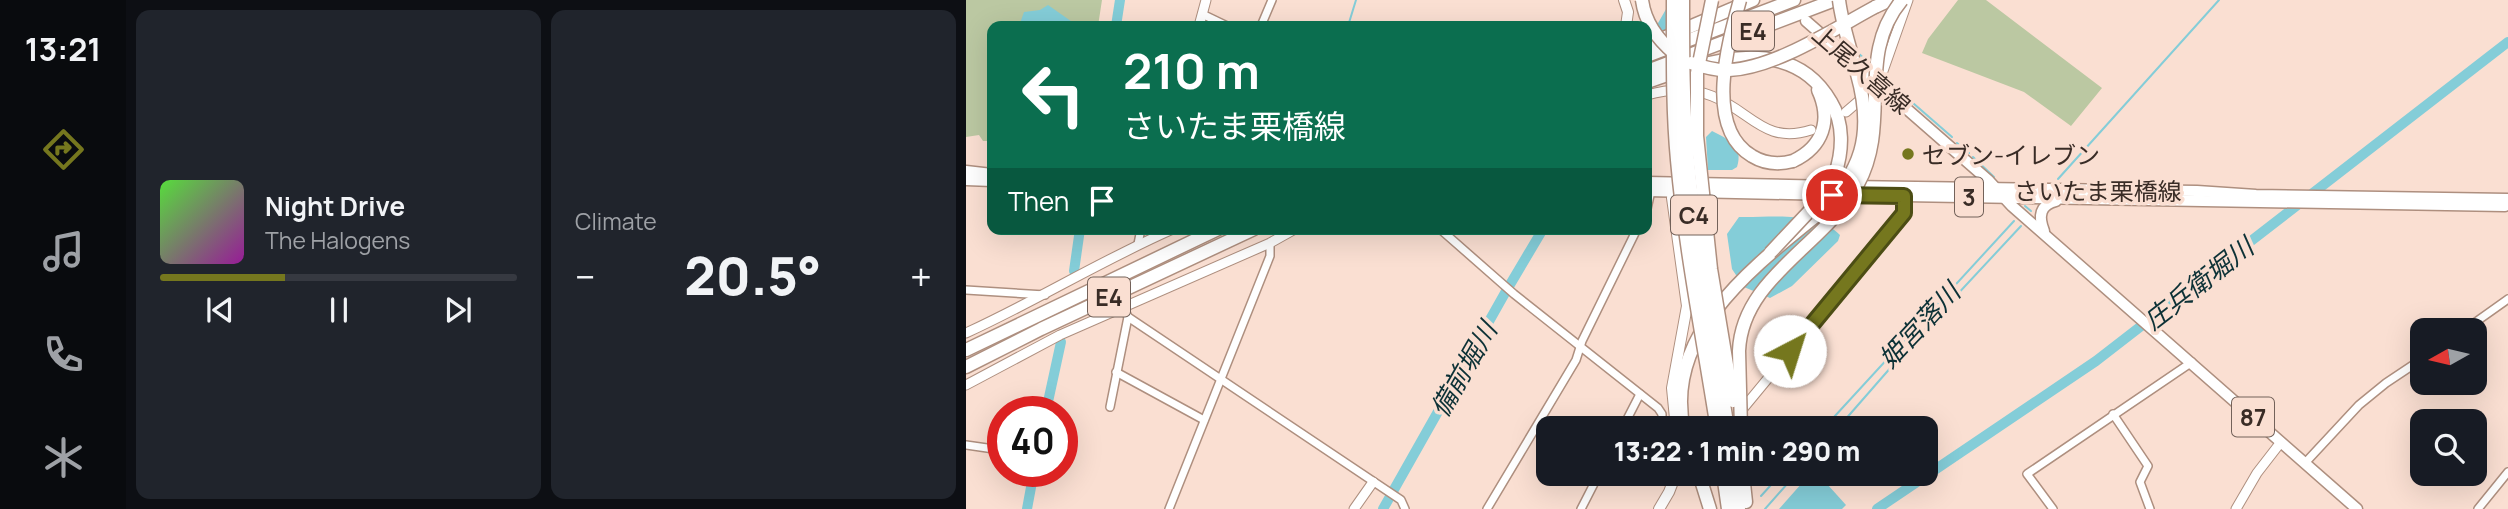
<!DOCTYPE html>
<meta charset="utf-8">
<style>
:root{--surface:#171b24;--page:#20242c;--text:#f1f3f6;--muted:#9ea1a6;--line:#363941;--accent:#75771e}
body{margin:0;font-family:Manrope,"Noto Sans JP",sans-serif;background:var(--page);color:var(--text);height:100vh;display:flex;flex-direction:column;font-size:26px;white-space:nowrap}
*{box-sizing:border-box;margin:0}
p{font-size:23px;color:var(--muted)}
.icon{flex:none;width:38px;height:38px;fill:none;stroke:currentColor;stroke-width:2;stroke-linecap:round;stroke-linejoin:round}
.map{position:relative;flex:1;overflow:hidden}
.panel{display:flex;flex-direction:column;gap:10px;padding:10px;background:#0d0f14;width:840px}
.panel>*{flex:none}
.hud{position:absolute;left:21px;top:21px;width:665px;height:214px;border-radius:14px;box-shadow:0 7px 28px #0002;background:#0b6e4f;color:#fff;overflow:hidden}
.needle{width:46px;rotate:262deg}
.fabs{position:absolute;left:1444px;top:318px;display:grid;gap:14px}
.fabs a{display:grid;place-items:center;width:77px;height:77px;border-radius:14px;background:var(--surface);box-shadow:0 7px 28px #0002;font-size:35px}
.speed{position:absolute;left:21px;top:396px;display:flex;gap:14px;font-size:35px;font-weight:700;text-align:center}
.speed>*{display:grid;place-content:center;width:91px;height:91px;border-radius:50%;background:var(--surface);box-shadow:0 7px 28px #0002;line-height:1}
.speed .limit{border:10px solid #d22;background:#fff;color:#111}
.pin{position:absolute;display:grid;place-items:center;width:60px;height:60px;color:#fff;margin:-30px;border:4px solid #fff;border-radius:50%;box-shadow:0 2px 7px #0007}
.me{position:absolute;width:77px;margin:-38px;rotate:40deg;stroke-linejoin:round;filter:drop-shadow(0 0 5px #0008)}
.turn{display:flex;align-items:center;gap:24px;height:147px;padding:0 21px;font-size:32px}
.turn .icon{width:91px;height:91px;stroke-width:2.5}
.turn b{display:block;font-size:49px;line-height:60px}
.then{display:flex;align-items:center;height:66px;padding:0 21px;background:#0003;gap:14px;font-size:26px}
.big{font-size:52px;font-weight:800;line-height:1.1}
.panel .widget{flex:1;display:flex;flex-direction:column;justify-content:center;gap:10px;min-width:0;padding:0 24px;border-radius:14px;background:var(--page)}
.song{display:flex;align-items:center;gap:21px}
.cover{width:84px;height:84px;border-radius:10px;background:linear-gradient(135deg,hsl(110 70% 55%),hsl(300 70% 35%))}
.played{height:7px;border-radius:4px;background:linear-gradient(90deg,var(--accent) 35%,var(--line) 35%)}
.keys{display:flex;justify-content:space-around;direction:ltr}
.heat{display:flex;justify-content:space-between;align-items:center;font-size:38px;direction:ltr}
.panel .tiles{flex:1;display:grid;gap:10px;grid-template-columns:repeat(2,1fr)}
.trip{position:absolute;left:570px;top:416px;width:402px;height:70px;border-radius:14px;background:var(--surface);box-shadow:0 7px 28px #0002;font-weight:800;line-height:70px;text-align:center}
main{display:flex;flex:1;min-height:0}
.dock{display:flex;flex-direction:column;width:126px;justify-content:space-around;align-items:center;background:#090b0e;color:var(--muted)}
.dock .icon{width:49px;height:49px}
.dock .active{color:var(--accent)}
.dock b{font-size:32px;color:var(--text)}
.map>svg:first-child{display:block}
.green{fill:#bbc8a2}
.water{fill:#84cdd8}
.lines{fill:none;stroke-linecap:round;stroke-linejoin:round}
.stream{stroke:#84cdd8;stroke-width:2}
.river{stroke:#84cdd8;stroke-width:10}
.minor-casing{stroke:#ae8f7f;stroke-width:10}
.tertiary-casing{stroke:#ae8f7f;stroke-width:11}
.secondary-casing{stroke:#ae8f7f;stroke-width:12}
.primary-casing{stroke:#ae8f7f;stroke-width:13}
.motorway-casing{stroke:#ae8f7f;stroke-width:15}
.minor{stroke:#fff;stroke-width:7}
.tertiary{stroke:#fff;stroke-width:9}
.secondary{stroke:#fff;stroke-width:10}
.primary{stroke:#fff;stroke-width:10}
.motorway{stroke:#fff;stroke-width:12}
.motorway-bridge-casing{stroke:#ae8f7f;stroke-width:15;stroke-linecap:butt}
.motorway-bridge{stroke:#fff;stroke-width:12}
.route-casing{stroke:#4c4d14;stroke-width:18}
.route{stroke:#75771e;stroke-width:12}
.poi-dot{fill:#75771e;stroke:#fadfd2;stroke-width:2.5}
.labels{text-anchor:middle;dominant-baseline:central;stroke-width:7;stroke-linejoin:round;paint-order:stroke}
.shield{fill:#fadfd2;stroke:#73625a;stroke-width:2}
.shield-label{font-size:23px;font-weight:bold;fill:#392c26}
.street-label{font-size:24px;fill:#392c26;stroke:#fadfd2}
.poi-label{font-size:24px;fill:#392c26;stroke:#fadfd2;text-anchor:start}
.water-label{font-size:26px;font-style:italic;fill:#0c3136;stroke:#fadfd2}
</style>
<main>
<nav class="dock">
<b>13:21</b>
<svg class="icon active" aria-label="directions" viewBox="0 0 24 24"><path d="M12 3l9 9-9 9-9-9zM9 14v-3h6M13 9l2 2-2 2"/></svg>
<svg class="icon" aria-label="music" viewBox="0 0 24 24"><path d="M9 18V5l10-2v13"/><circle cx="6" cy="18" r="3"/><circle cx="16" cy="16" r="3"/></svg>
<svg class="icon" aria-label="phone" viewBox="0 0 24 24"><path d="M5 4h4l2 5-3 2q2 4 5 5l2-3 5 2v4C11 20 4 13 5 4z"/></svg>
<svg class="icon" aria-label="climate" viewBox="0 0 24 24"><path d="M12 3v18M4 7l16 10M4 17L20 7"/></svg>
</nav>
<section class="panel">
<div class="tiles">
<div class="widget">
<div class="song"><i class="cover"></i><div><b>Night Drive</b><p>The Halogens</p></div></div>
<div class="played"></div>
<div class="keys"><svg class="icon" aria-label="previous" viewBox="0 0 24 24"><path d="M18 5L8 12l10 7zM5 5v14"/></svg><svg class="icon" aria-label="pause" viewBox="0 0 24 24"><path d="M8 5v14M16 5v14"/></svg><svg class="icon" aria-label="next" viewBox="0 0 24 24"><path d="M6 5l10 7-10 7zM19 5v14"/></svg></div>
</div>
<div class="widget"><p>Climate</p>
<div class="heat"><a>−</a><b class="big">20.5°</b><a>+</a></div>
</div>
</div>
</section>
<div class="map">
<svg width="1542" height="509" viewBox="0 0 1542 509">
<rect width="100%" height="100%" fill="#fadfd2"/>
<g class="green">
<path d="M 0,0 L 136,0 L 132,26 L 26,26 L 26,141 L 17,141 L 13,135 L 0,137 Z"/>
<path d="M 992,0 L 1020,0 L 1136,88 L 1105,126 L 1058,92 L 956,53 L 962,39 Z"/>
</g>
<g class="water">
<path d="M 82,5 L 112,26 L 53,26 L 58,12 L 74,10 Z"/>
<path d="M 746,131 C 762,139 778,146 771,167 L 766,170 L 742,170 L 740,137 Z"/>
<path d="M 773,217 C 804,218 850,210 874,235 L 872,241 L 826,286 L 804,298 L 778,287 L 766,269 L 761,234 Z"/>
<path d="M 844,474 L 852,474 L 880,505 L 876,509 L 813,509 Z"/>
</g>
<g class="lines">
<g class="stream">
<path d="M 382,26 L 390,0"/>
<path d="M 890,51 L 904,64"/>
<path d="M 924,83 L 986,137"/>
<path d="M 991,143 L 1003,153"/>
<path d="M 1007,157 L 1028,177"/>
<path d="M 1092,179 L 1253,0"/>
<path d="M 1059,206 L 1065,211"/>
<path d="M 857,429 L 1048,221"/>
<path d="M 871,429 L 947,342 L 1055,226"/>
<path d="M 795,496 L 815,474"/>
<path d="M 799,509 L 830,474"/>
</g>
<g class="river">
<path d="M 150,26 L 154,0"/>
<path d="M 687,42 L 707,7"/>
<path d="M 108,271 L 114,229"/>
<path d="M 80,411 L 95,342"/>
<path d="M 61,509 L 68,471"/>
<path d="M 417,509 L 539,293 L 577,229"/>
<path d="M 911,509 L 1130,361 L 1542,42"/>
</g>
<g class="minor-casing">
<g id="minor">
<path d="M 236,14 L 261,26"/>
<path d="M 295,26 L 306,0"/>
<path d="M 681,209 L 685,191"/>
<path d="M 474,229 L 548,294 L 692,408 L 696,414 L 696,429"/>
<path d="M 172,244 L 175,229"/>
<path d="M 0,290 L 79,295"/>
<path d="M 158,308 L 162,317 L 435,500 L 439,509"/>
<path d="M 1497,331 L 1542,299"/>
<path d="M 150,372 L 238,420"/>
<path d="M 144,407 L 162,317"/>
<path d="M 1147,414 L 1182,466 L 1174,482 L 1184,509"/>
<path d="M 656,429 L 674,394"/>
<path d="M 0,445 L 28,449"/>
<path d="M 1339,463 L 1393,405 L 1420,383 L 1456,359"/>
<path d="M 203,509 L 304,256 L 304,243"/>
<path d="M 521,509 L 610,360 L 616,341 L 671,229"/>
<path d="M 615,509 L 633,474"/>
<path d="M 1087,509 L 1061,474 L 1226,362"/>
<path d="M 1512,509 L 1542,472"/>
</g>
</g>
<g class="tertiary-casing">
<g id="tertiary">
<path d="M 233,26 L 240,0"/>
<path d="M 681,95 C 702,89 724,87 746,96 C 785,111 798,145 845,130"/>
<path d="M 880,112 L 901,94 L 917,71 L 942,0"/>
<path d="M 0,333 C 70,301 136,260 207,229"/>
<path d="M 0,385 L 94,335 L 304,243 L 329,229"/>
<path d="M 775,411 L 936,216 L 939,206 L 938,196"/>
<path d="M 388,509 L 407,482"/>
<path d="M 1270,509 L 1291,473 L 1315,442"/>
</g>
</g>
<g class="secondary-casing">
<g id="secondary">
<path d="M 658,0 L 662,12 L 660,26"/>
<path d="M 707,183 L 706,198 L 721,306 L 706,388 L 710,429"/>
<path d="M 693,509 L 703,492 L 710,474"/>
</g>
</g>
<g class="primary-casing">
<g id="primary">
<path d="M 840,21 L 1022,180 L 1046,206 L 1391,509"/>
<path d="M 0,171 L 26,174"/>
<path d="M 0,180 L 26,181"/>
<path d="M 681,182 L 867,186"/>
<path d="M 883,186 L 1231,191 L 1290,195 L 1542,199"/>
<path d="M 681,191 L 864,195"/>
<path d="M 880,195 L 1539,206"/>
<path d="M 1078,231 C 1072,216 1074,205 1090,201"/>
</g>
</g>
<g class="motorway-casing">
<g id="motorway">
<path d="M 909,7 L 924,0"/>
<path d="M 681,45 L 787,0"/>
<path d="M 681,56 L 828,0"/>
<path d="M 681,71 L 869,0"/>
<path d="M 681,82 C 740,61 825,32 865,102 C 878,123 877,151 869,174"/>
<path d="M 827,161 C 857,147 866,120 852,90"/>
<path d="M 0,350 L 252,229"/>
<path d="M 0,367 L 75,329 L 288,229"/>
<path d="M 718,429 C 697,335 787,267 851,215"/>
<path d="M 733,474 L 744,509"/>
<path d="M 757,474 L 762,509"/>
<path d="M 768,474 L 773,509"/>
<path d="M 777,474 L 780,502"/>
</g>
</g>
<use href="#minor" class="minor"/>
<use href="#tertiary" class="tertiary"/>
<use href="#secondary" class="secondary"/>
<use href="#primary" class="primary"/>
<use href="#motorway" class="motorway"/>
<g class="motorway-bridge-casing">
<g id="motorway-bridge">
<path d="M 676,0 C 679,23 692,40 709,54"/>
<path d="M 707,0 C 707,53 706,107 711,160 C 719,250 737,339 751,429"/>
<path d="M 717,0 C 717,53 717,107 722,160 C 730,250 748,339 762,429"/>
<path d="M 746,0 L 731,73 L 731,136 L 745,269 L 767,401"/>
<path d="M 774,0 C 762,43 738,128 786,156 C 799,164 812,165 827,161"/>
<path d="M 725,63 C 737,67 750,71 763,70 C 809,68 868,29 909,7"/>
<path d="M 851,215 C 896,173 908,134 891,74 C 885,49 876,25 873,0"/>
<path d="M 804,253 L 852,202 L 869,174"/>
<path d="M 775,429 L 773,351 C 776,277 860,245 892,184 C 926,122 889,56 936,0"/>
</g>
</g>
<use href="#motorway-bridge" class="motorway-bridge"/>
</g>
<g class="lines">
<g class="route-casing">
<path id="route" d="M 824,351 L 938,213 L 938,196 L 866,195"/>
</g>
<use href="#route" class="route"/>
</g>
<circle class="poi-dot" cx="942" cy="154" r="7"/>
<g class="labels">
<g class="shield">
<rect x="766" y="11.5" width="42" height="39" rx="5"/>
<rect x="989" y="177.5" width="28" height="39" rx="5"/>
<rect x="705" y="195.5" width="46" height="39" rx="5"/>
<rect x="122" y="277.5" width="42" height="39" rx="5"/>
<rect x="1266" y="397.5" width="42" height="39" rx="5"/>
</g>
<g class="shield-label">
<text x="787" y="31">E4</text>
<text x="1003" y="197">3</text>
<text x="728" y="215">C4</text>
<text x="143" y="297">E4</text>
<text x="1287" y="417">87</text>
</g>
<g class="street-label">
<text transform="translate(896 69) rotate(41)">上尾久喜線</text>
<text x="1132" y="190">さいたま栗橋線</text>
</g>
<g class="poi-label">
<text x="956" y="154">セブン-イレブン</text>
</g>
<g class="water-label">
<text transform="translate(1232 283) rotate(-38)">庄兵衛堀川</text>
<text transform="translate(953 325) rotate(-47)">姫宮落川</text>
<text transform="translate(497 369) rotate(-60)">備前堀川</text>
</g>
</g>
</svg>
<div class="fabs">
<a><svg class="needle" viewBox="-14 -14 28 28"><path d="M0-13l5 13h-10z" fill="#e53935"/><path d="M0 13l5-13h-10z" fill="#9ea1a6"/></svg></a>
<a><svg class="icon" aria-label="search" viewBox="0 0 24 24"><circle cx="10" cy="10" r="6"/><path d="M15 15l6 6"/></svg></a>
</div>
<div class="speed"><div class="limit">40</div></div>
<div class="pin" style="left:866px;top:195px;background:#d93025"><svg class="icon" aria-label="arrive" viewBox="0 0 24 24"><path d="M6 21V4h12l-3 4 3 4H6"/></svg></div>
<svg class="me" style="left:824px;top:351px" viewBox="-20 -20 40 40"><circle r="19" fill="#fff"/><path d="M0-13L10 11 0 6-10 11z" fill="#75771e"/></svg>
<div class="trip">13:22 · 1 min · 290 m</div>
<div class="hud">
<div class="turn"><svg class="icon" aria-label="left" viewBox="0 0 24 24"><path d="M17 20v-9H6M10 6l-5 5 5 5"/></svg><div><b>210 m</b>さいたま栗橋線</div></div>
<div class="then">Then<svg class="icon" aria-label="arrive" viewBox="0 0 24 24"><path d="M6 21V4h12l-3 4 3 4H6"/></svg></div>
</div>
</div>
</main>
